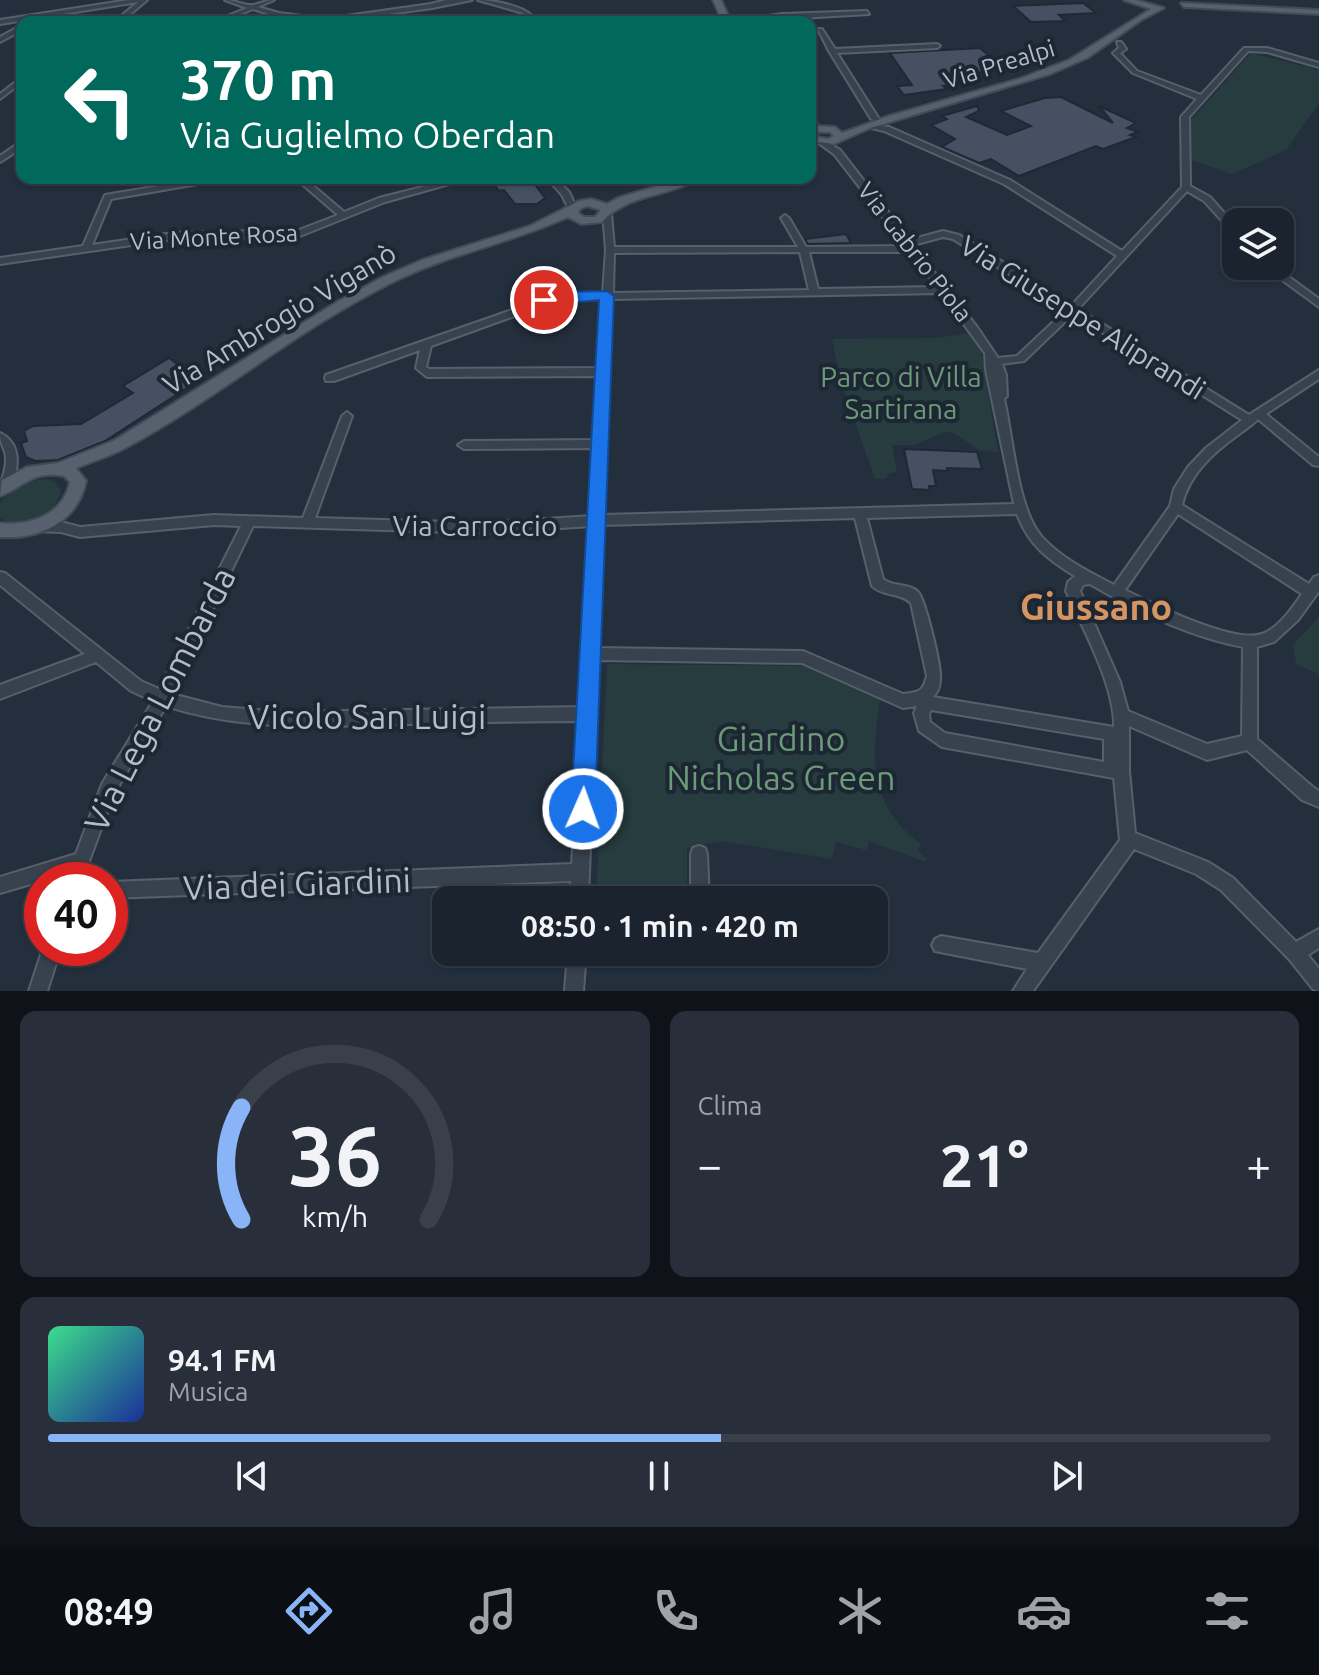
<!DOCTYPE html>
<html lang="it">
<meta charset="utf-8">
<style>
:root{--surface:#1b232e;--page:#282f3a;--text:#f1f3f6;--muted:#a0a4aa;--line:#39404a;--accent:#8ab4f8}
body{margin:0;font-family:Ubuntu,sans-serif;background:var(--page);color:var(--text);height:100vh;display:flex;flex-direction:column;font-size:30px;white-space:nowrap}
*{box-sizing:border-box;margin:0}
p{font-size:26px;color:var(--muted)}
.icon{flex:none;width:44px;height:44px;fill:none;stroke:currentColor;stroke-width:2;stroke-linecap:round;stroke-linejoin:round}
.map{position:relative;height:991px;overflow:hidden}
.drawer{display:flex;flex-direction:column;gap:20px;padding:20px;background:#0f1319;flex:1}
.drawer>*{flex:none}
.hud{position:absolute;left:16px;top:16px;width:800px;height:168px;border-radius:16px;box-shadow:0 2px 6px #0004,0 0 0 2px var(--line);background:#00695c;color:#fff;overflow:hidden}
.fabs{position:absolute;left:1222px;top:208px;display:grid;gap:16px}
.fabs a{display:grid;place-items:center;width:72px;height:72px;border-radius:16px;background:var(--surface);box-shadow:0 2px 6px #0004,0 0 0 2px var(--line);font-size:40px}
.speed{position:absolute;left:24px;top:862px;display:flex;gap:16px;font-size:40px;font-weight:700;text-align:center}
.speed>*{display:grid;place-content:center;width:104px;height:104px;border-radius:50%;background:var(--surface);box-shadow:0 2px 6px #0004,0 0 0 2px var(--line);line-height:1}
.speed .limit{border:12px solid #d22;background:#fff;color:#111}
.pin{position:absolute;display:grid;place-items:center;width:68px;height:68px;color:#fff;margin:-34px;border:4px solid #fff;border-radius:50%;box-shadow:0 2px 8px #0007}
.me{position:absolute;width:88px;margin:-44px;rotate:2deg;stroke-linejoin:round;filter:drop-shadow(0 0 6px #0008)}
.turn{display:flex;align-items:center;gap:28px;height:168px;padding:0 32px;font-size:36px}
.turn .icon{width:104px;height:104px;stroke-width:2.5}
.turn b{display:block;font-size:56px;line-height:68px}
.big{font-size:60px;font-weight:700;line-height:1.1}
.drawer .card{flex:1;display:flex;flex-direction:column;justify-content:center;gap:12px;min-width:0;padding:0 28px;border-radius:16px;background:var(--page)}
.drawer .dial{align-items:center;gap:0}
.dial svg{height:208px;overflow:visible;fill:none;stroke:var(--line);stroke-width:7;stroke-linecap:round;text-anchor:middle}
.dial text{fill:var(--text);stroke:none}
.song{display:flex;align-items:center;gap:24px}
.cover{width:96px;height:96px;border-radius:12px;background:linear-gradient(135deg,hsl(150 70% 55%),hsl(230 70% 35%))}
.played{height:8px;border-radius:4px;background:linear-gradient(90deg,var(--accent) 55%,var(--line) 55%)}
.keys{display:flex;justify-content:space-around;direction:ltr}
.heat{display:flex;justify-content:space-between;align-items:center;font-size:44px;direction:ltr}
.drawer .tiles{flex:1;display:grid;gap:20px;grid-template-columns:1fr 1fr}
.card:last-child{grid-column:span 2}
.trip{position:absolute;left:432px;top:886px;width:456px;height:80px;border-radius:16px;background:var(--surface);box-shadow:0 2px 6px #0004,0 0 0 2px var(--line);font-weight:700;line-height:80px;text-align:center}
.dock{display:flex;height:128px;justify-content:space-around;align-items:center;background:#0b0e12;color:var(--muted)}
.dock .icon{width:56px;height:56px}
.dock .active{color:var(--accent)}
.dock b{font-size:36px;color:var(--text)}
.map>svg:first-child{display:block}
.green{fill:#263c3f}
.building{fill:#455162;stroke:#1f2835;stroke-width:2}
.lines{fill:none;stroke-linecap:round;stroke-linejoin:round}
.minor-casing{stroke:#565f6c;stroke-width:4}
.major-casing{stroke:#414a57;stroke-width:4}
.minor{fill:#38414e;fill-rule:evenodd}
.major{fill:#56606e;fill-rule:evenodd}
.route{fill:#1a73e8;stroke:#114b97;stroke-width:2}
.labels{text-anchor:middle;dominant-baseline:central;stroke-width:8;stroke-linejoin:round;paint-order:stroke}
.far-street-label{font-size:24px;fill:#b4bcc9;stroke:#1d2633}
.street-label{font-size:28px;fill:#b4bcc9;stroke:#1d2633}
.park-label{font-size:28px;fill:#6b9a76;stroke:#1d2633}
.near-street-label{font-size:34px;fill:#b4bcc9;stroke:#1d2633}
.near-park-label{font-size:34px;fill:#6b9a76;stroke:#1d2633}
.district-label{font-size:36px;font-weight:bold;fill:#d59563;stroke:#1d2633}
</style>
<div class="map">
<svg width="1319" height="991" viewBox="0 0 1319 991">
<rect width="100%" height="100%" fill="#242f3e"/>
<g class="green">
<path d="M 1251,53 L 1319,70 L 1319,103 L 1286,150 L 1232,174 L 1188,159 L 1190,121 Z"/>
<path d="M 970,333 L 981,349 L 998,452 L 979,450 L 954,433 L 944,432 L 915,445 L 892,445 L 897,472 L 888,474 L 886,479 L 875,479 L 841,382 L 832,339 L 935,338 Z"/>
<path d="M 46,479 L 53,481 L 61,489 C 59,514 21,533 0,518 L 0,503 C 11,488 27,480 46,479 Z"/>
<path d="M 1319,617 L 1319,674 L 1296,664 L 1293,645 Z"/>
<path d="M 607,664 L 805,666 L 880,700 C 871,759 868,805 921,844 L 918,851 L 927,859 L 926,862 L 869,841 L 866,850 L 836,842 L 832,859 L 723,841 L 687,848 L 687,900 L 596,900 Z"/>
</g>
<g class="building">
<path d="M 1083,3 L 1096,13 L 1059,15 L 1065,21 L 1031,22 L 1013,6 Z"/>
<path d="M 980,48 L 1002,67 L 988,72 L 947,74 L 957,84 L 943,86 L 947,89 L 904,95 L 897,86 L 912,85 L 890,53 Z"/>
<path d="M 1061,97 L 1113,123 L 1099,106 L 1136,123 L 1127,128 L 1138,132 L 1130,135 L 1136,137 L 1103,149 L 1096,146 L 1019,176 L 991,159 L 979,163 L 942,147 L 955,139 L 931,125 L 947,119 L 942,116 L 977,106 L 979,111 L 966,117 L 1007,135 L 1031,126 L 1001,111 L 1045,98 Z"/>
<path d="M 489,178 L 530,178 L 545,198 L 537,204 L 515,204 L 504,190 L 499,191 Z"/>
<path d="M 846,234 L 851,243 L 808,244 L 805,239 Z"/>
<path d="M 169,358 L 199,380 L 105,441 L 58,460 L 35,461 L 26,457 L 21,443 L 27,441 L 24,431 L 33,426 L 81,424 L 133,393 L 123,386 Z"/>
<path d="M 904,449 L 977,452 L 982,469 L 947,468 L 947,471 L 933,470 L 936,486 L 929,486 L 930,490 L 912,489 Z"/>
</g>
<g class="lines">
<g class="minor-casing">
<g id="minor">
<path d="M 129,0 L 147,0 L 121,22 L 114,22 L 138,2 L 0,24 L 0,20 Z"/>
<path d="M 225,0 C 234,0 245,6 253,5 C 261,4 266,0 274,0 L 258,7 L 279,13 L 325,19 L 431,4 L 446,0 L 472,0 L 432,8 L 331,22 L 278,17 L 253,9 L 221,22 L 213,22 L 247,8 Z"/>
<path d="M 478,0 C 492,0 523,6 532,16 L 530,22 L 524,22 L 526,16 L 523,13 Z"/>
<path d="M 867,11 L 869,14 L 731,22 L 782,14 Z"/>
<path d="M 22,25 L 22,30 L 0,42 L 0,37 Z"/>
<path d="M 818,29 L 822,29 L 835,49 L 937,44 L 940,46 L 937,48 L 837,53 L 879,119 L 875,121 L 871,119 L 829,51 Z"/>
<path d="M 1117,42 L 1121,42 L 1126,49 L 1120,53 L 1137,71 L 1201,95 L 1244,48 L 1267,48 L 1319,63 L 1319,67 L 1267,52 L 1248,51 L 1189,117 L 1190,186 L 1210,197 L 1236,226 L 1236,234 L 1233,233 L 1204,201 L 1187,191 L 1078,309 L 1249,415 L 1319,370 L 1319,379 L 1266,414 L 1319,457 L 1319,466 L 1313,465 L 1258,419 C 1253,425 1245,429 1238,435 C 1213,453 1189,474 1182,505 L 1309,584 L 1314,577 L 1319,575 L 1319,591 L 1298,620 L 1274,642 L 1257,647 L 1257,739 L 1314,788 L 1319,791 L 1319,807 L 1302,800 L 1247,750 L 1207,760 L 1129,726 L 1129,771 L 1135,833 L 1208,862 L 1233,878 L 1296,942 L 1319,929 L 1319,948 L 1308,955 L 1319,969 L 1319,991 L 1313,989 L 1289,959 L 1221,890 L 1196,874 L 1134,849 L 1033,991 L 1013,991 L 1027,969 L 935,951 L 932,945 L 935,939 L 941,936 L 1038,953 L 1120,840 L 1114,778 L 942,747 L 919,731 L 914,713 L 917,706 L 903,708 L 802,663 L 597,660 L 588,900 L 570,900 L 571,881 L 110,898 L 110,882 L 572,864 L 580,721 C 511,721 441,723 372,725 C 301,727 234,728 166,706 L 114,794 L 82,880 L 66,880 L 68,873 L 0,893 L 0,877 L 76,854 L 102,784 L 153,701 L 131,691 L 96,662 L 0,699 L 0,685 L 85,654 L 0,585 L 0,572 L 5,573 L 141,681 L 159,689 L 241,526 L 214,525 L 80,537 L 61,532 L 34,531 L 32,527 L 34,523 L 61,522 L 80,527 L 214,515 L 303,518 L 342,416 L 347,412 L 352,416 L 315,518 L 484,523 L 591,516 L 595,448 L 464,449 L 458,445 L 464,441 L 595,440 L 599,376 L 427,377 L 416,368 L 420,350 L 334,381 L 326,381 L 325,378 L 326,375 L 555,295 L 603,293 L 606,250 L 603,213 L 607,210 L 611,213 L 614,247 L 798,247 L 781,218 L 785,215 L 789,218 L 806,247 L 905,246 L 834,154 L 820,144 L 819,142 L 823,140 L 840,150 L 910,240 L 943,231 L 959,235 L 1072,305 L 1117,256 L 1004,184 L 884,131 L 863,126 L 867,124 L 889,127 L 1010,180 L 1122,251 L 1182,187 L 1181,117 L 1197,99 L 1133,73 L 1113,53 L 1119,48 ZM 943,237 L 953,239 L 1066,310 L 1017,356 L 998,358 L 977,327 L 913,245 ZM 800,252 L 809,290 L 613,293 L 614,253 ZM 809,252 L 909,252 L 937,287 L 818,289 ZM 941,293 L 985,353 L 986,370 L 1014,504 L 603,515 L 612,299 ZM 603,299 L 599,368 L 429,369 L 426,367 L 431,346 L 559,300 ZM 1073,314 L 1242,420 L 1206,448 L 1188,467 L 1174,489 L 1170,506 L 1114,585 C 1089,572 1061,558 1042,537 C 1017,509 1013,436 1004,399 L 1007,396 L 1006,375 L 1002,364 L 1024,361 ZM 1017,514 C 1029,545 1047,559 1075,576 L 1068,582 L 1066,591 C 1083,629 1115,686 1114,727 L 933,697 C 938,692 940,686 940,679 C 942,668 925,599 918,592 C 909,583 893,587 883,579 L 867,518 ZM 1178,514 L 1302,594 C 1292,608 1279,628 1262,634 C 1233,644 1153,604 1125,590 ZM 855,518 L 872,586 C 884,597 900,592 911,603 L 927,676 C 923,692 919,692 903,694 L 803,651 L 598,648 L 603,525 ZM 253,526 L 484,533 L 591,526 L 581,707 L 282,712 L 222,707 L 172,694 ZM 1090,584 C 1136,611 1190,637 1243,647 L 1242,736 L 1207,744 L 1128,711 L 1120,682 L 1080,591 L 1083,585 ZM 931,710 L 1104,739 L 1104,762 L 945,733 L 930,722 L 929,714 Z"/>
<path d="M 22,77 L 22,82 L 0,99 L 0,94 Z"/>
<path d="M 19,143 L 22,143 L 22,148 L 0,162 L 0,156 Z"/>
<path d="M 207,178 L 225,178 L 221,180 L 111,199 L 92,245 L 173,233 L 299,230 L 338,215 L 295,178 L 304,178 L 344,212 L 379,198 L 458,178 L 471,178 L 385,202 L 300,236 L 173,239 L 0,264 L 0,258 L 83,246 L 105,195 Z"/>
<path d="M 547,178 L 555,178 L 569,192 L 577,209 L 576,211 L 570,211 L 562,195 Z"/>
<path d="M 1263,266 L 1274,266 L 1319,299 L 1319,307 Z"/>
<path d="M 0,433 C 21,443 19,466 12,485 L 6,490 L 0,485 C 4,475 8,463 5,452 C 2,444 0,441 0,433 Z"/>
<path d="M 699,846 L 705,848 L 707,854 L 709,900 L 691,900 L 691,854 L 693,848 Z"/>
<path d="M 43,948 L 61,948 L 47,991 L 29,991 Z"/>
<path d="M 568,952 L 586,952 L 583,991 L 565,991 Z"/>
</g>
</g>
<g class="major-casing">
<g id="major">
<path d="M 713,0 L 721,0 L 731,22 L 723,22 Z"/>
<path d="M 1124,0 L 1136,0 L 1164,8 L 1141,20 L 1087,58 L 1050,74 L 870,128 L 834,144 L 810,141 L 810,118 L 815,118 L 818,126 L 835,127 L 842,133 L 889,116 L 1019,79 L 1069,60 L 1151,9 ZM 817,132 L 830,132 L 834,136 L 828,139 L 817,137 Z"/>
<path d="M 1181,3 L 1319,10 L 1319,14 L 1184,7 Z"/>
<path d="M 683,178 L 699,178 C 668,198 630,192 602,222 L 581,224 L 568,217 C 511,243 448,254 391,283 C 298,329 218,398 127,447 C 111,456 93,461 76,468 L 86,481 C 78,522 39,540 0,537 L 0,523 C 30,526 63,515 70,482 L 64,476 C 32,470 26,486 0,496 L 2,480 L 27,467 L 58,463 L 115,440 L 337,302 L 383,277 L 422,260 L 530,226 L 579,201 L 591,199 L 607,204 L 618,198 ZM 587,206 L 601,210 L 595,217 L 584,217 L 578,213 L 580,209 Z"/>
</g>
</g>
<use href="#minor" class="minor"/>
<use href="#major" class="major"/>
</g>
<path class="route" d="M 607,291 L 614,296 L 595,809 L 592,817 L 583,821 L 574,817 L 571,809 L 599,300 L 544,305 L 537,300 L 539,297 L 567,292 Z"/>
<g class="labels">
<g class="far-street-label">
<text transform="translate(999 64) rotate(-17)">Via Prealpi</text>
<text transform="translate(214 237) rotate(-3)">Via Monte Rosa</text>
<text transform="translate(915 252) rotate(52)">Via Gabrio Piola</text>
</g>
<g class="street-label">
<text transform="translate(1083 317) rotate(32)">Via Giuseppe Aliprandi</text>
<text transform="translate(279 318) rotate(-31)">Via Ambrogio Viganò</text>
<text x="475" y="525">Via Carroccio</text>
</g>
<g class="park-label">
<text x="901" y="376">Parco di Villa<tspan x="901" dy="32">Sartirana</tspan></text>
</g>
<g class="near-street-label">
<text transform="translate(159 699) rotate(-63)">Via Lega Lombarda</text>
<text x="367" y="716">Vicolo San Luigi</text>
<text transform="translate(297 883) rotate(-2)">Via dei Giardini</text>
</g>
<g class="near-park-label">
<text x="781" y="738">Giardino<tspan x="781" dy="39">Nicholas Green</tspan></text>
</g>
<g class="district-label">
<text x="1096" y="606">Giussano</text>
</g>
</g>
</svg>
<div class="fabs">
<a><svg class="icon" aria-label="layers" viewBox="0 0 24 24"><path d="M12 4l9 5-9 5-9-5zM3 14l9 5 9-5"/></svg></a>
</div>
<div class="speed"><div class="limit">40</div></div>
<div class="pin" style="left:544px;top:300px;background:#d93025"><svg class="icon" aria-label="arrive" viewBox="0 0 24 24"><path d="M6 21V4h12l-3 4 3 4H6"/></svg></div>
<svg class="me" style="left:583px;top:809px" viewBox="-20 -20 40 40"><circle r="17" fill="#1a73e8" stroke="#fff" stroke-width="3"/><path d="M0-11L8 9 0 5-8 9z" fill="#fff"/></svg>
<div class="trip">08:50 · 1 min · 420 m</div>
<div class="hud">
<div class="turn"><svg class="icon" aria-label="left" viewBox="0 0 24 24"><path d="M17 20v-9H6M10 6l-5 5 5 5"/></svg><div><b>370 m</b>Via Guglielmo Oberdan</div></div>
</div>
</div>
<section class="drawer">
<div class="tiles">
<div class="card dial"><svg viewBox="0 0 100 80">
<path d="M14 69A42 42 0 1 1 86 69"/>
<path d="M14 69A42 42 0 0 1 14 26" stroke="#8ab4f8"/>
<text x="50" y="56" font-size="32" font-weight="700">36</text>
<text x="50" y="72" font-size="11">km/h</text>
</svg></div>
<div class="card"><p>Clima</p>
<div class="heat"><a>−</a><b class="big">21°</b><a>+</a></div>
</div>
<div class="card">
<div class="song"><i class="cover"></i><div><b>94.1 FM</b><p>Musica</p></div></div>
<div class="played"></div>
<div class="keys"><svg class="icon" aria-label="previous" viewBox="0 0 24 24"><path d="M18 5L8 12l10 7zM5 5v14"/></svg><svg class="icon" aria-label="pause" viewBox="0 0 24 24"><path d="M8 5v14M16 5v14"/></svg><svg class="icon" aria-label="next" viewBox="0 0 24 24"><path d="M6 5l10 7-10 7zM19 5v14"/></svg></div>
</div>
</div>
</section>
<nav class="dock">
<b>08:49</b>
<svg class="icon active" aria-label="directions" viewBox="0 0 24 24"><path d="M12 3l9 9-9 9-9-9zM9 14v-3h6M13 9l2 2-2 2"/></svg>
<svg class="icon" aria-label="music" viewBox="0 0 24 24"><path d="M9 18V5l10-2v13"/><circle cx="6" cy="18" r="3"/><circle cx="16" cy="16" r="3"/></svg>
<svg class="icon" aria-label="phone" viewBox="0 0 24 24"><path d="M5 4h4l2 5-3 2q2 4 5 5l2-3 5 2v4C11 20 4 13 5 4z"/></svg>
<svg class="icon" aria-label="climate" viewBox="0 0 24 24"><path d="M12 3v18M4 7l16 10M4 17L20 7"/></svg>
<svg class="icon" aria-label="car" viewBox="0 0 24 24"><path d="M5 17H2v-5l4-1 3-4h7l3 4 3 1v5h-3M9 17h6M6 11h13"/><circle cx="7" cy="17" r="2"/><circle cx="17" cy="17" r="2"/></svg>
<svg class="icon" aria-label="filters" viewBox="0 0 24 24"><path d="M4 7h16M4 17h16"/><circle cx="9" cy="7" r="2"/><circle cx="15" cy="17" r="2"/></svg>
</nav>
